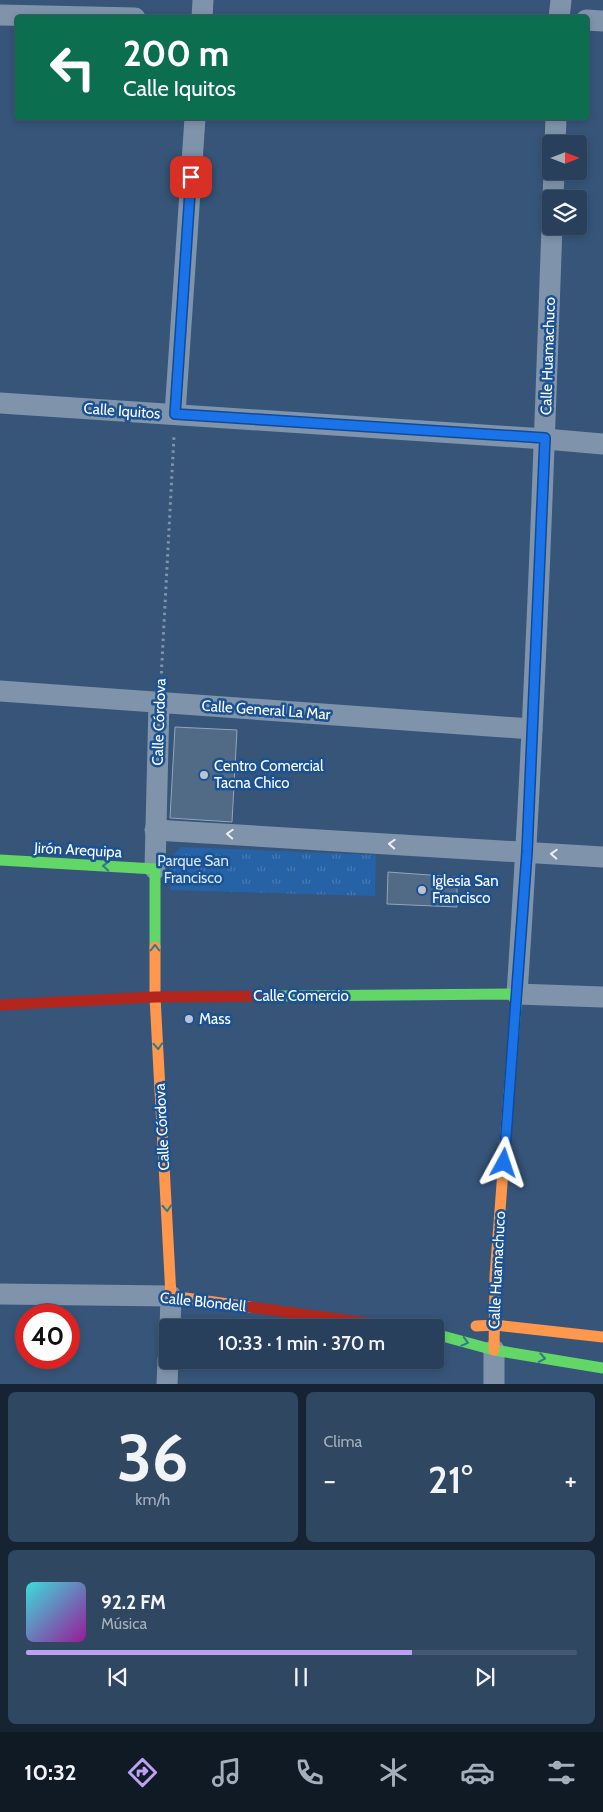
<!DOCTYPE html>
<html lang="es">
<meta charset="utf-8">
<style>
:root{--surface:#28405b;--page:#304761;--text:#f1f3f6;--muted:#a5afbb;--line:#445971;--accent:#bca0f2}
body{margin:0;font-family:Cabin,sans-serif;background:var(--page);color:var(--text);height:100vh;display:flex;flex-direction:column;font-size:19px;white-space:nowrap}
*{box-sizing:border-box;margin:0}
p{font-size:16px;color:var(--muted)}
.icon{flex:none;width:28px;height:28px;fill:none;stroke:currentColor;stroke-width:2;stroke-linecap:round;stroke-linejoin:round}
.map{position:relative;height:1384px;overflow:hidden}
.side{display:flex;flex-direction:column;gap:8px;padding:8px;background:#162332;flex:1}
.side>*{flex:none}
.hud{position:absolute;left:15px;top:15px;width:574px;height:105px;border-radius:5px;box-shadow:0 2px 8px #0003,0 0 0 1px var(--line);background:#0b6e4f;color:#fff;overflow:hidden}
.needle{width:32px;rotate:90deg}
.fabs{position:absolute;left:542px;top:135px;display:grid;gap:10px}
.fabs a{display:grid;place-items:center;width:45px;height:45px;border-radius:5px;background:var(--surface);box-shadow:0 2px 8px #0003,0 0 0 1px var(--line);font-size:25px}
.speed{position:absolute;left:15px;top:1304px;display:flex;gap:10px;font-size:25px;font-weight:700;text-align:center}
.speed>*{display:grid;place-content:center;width:65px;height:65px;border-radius:50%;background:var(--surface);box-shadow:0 2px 8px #0003,0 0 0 1px var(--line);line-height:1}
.speed .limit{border:8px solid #d22;background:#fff;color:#111}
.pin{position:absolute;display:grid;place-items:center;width:42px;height:42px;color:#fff;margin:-21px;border-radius:10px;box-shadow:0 2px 8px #0006}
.me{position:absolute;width:55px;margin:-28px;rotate:5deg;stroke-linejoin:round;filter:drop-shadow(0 0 4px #0008)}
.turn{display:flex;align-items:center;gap:18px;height:105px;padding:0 25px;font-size:22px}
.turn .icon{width:65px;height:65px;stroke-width:2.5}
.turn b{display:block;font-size:35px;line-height:42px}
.big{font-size:38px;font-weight:600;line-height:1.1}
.side .card{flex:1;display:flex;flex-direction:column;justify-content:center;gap:8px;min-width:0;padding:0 18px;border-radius:8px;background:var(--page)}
.side .dial{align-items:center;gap:0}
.dial b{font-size:65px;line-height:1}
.song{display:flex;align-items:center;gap:15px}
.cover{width:60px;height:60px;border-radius:8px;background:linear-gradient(135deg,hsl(180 70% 55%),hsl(300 70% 35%))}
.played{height:5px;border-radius:2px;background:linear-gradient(90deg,var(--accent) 70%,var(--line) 70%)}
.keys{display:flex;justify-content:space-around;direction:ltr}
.heat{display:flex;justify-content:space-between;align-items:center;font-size:28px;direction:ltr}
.side .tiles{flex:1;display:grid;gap:8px;grid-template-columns:1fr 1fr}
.card:last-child{grid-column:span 2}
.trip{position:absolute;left:159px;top:1319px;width:285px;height:50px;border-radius:5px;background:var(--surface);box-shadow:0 2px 8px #0003,0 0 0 1px var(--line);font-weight:600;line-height:50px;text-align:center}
.tab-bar{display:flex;height:80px;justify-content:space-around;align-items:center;background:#101a24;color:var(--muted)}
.tab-bar .icon{width:35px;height:35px}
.tab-bar .on{color:var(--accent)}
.tab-bar b{font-size:22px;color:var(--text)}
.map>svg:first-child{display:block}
.grass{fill:url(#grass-tufts)}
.building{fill:#516a86;stroke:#94a5b9}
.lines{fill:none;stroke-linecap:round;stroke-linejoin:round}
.path{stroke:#7f94ab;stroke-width:3;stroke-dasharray:2.5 4;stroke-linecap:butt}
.street{stroke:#7f94ab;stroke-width:21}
.fast{stroke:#63d668;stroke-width:11}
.slow{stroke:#ff974d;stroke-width:11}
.jam{stroke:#b3261e;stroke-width:11}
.oneway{stroke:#eceff2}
.oneway2{stroke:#317a87}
.route-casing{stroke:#114b97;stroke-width:12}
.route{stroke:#1a73e8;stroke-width:9}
.poi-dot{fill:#b9c4d0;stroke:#1b5294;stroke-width:2}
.labels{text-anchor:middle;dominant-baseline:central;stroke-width:5;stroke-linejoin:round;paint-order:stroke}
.street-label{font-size:15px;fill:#fff;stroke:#1b5294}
.poi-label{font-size:15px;fill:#fff;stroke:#1b5294;text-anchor:start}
.park-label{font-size:15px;fill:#d3e6fb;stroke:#1b5294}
</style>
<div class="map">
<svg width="603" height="1385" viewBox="0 0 603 1385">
<defs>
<pattern id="grass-tufts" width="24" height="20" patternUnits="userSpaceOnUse" patternTransform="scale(1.25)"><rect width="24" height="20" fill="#2662a6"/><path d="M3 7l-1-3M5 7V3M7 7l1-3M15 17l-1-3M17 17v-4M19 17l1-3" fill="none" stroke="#477ab3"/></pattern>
</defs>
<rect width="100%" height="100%" fill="#365579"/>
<path class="grass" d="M 181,847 L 376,855 L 375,896 L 170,890 L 170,859 Z"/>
<g class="building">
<path d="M 175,727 L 237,730 L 232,822 L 170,818 Z"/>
<path d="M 388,872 L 457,877 L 457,907 L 387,904 Z"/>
</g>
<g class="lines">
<path class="path" d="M 161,680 L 174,436"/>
<g class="street">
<path d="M 0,15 L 135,18"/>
<path d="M 202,18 L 203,0"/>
<path d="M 559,18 L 561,0"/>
<path d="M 586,20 L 603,21"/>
<path d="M 555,144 L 556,118"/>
<path d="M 553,199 L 554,171"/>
<path d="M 552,226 C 543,482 534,739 517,994 L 603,997"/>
<path d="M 0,403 L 545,439 L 603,444"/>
<path d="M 175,414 L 195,118"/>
<path d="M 0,691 L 532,729"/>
<path d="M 155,830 L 603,857"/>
<path d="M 155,869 L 159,703"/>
<path d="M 0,1294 L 171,1296 L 170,1328"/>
<path d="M 167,1385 L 168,1360"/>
<path d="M 494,1385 L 494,1350"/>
</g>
<g class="fast">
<path d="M 0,860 L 155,869 L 155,947"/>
<path d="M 278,996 L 517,994 L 509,1092"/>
<path d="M 435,1334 L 494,1350 L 603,1368"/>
</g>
<g class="slow">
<path d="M 155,947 L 155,997 L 171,1296 L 250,1307"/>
<path d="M 476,1326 L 495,1325 L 603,1337"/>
<path d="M 494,1350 L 495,1276 L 509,1092"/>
</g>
<g class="jam">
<path d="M 0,1005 L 155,997 L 278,996"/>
<path d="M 250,1307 L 404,1328"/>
</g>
</g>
<defs><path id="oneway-chevron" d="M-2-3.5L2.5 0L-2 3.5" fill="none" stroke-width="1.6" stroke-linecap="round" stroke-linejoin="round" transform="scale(1.25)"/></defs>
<g class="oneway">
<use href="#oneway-chevron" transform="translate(230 834) rotate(-177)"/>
<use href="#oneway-chevron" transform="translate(392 844) rotate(-177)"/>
<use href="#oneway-chevron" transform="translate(554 854) rotate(-177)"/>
</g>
<g class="oneway2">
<use href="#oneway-chevron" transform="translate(106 866) rotate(-177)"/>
<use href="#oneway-chevron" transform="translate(155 948) rotate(-90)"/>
<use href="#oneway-chevron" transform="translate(158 1046) rotate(87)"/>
<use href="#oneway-chevron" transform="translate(167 1208) rotate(87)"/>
<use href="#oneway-chevron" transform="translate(465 1342) rotate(15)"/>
<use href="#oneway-chevron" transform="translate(542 1358) rotate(10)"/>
</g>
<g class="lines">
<g class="route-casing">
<path id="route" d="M 191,177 L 175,414 L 545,438 L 527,852 L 504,1163"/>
</g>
<use href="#route" class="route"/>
</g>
<g class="poi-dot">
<circle cx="204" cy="775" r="5"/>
<circle cx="422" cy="890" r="5"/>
<circle cx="189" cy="1019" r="5"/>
</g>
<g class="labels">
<g class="street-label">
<text transform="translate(548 356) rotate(-88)">Calle Huamachuco</text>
<text transform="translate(122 411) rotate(4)">Calle Iquitos</text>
<text transform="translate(266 710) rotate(4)">Calle General La Mar</text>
<text transform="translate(159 722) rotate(-88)">Calle Córdova</text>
<text transform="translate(78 850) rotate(3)">Jirón Arequipa</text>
<text x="301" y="996">Calle Comercio</text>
<text transform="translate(162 1127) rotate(-93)">Calle Córdova</text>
<text transform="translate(497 1270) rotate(-87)">Calle Huamachuco</text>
<text transform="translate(203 1302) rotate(6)">Calle Blondell</text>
</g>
<g class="poi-label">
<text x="214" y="766">Centro Comercial<tspan x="214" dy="17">Tacna Chico</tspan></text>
<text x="432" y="881">Iglesia San<tspan x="432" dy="17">Francisco</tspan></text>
<text x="199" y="1019">Mass</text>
</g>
<g class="park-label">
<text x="193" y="861">Parque San<tspan x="193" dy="17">Francisco</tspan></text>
</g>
</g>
</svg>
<div class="fabs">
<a><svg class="needle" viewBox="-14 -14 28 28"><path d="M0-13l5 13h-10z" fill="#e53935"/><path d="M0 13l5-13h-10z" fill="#a5afbb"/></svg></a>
<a><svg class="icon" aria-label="layers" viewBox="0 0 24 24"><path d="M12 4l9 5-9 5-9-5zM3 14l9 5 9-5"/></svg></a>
</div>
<div class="speed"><div class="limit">40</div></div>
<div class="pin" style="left:191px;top:177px;background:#d93025"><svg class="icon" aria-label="arrive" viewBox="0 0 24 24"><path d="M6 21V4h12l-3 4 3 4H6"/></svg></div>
<svg class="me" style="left:504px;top:1163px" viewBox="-20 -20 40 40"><path d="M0-17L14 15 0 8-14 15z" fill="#1a73e8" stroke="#fff" stroke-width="4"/></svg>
<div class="trip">10:33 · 1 min · 370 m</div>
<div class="hud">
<div class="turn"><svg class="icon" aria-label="left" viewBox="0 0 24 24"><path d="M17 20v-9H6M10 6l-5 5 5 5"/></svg><div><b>200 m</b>Calle Iquitos</div></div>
</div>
</div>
<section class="side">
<div class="tiles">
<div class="card dial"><b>36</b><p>km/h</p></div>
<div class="card"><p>Clima</p>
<div class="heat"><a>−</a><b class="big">21°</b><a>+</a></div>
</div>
<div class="card">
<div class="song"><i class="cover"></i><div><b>92.2 FM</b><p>Música</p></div></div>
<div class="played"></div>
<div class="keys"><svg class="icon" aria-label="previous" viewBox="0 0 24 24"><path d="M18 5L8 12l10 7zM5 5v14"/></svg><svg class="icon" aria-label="pause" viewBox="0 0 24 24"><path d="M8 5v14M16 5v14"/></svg><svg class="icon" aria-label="next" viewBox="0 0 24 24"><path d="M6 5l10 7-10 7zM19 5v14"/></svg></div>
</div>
</div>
</section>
<nav class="tab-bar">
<b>10:32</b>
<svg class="icon on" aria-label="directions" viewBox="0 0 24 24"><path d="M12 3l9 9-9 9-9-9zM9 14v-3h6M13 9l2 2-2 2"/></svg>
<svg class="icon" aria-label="music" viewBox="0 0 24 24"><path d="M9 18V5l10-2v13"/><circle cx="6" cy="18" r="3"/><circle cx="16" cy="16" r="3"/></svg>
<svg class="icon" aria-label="phone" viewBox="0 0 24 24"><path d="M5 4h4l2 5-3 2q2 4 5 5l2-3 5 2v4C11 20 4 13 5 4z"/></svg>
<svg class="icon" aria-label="climate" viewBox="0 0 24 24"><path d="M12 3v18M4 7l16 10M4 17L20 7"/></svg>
<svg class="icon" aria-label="car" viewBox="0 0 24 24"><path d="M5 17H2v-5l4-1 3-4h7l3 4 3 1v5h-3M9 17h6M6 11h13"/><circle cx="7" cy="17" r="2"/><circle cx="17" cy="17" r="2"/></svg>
<svg class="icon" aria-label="filters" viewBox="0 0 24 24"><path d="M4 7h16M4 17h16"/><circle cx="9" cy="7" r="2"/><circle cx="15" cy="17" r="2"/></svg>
</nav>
